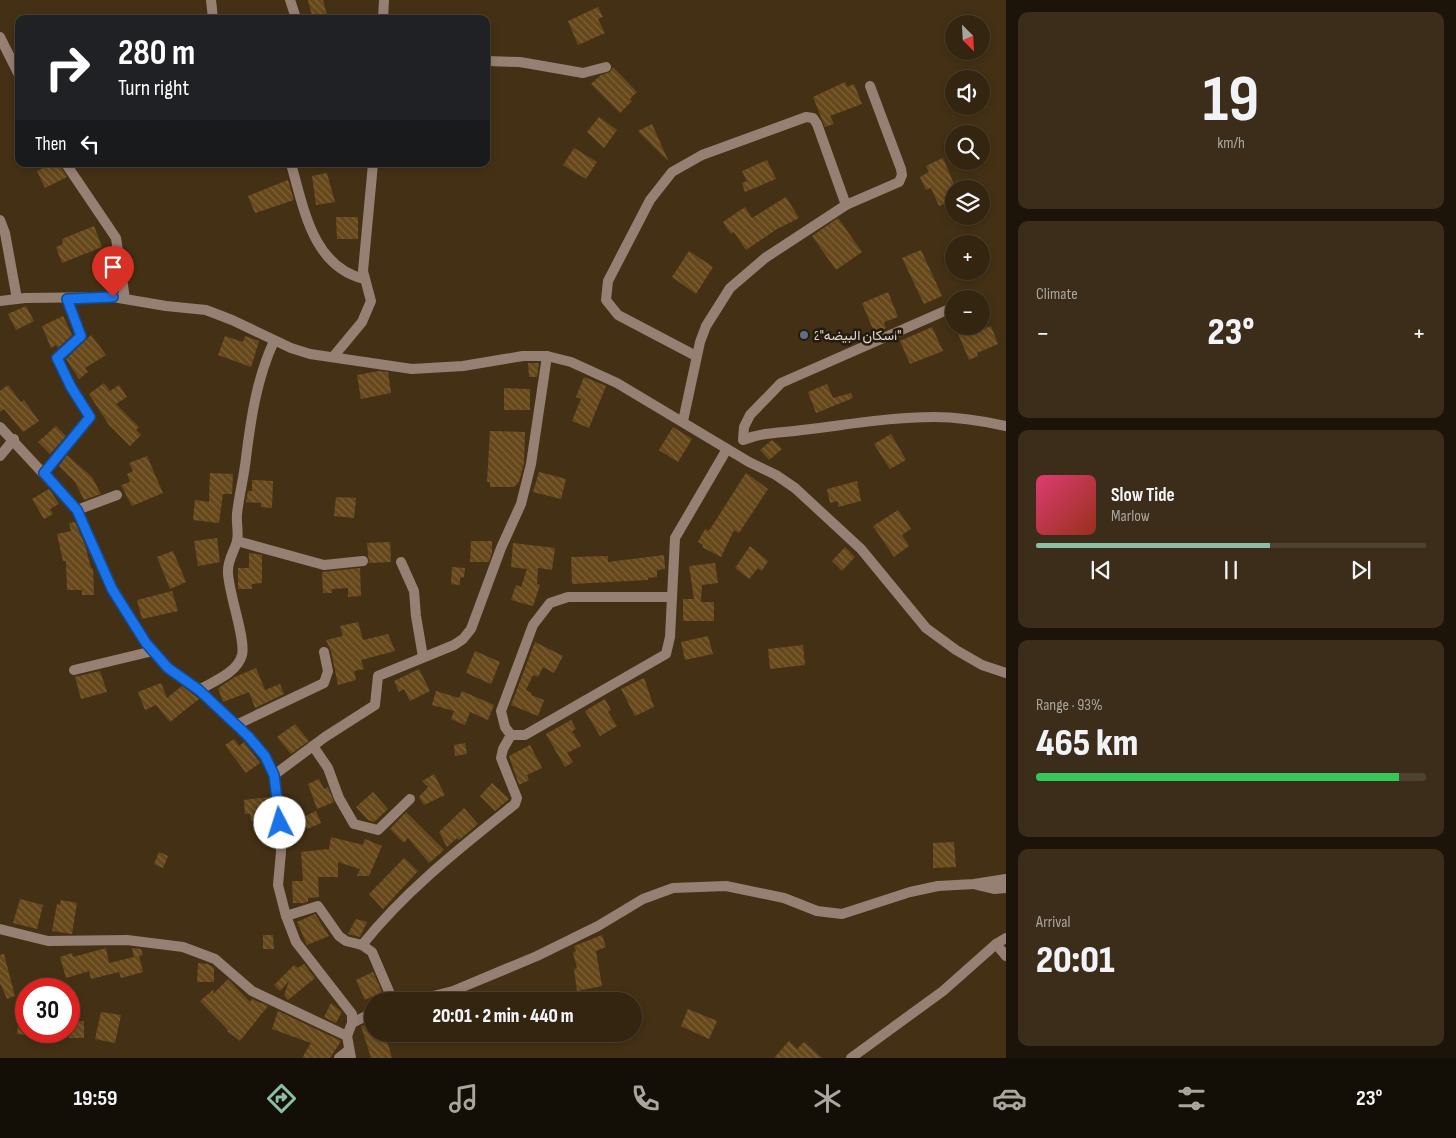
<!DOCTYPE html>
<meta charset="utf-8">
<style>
:root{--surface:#332510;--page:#3b2d19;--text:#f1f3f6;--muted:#a9a59f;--line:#4e4230;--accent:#8abfa5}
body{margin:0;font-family:"Sofia Sans Condensed",Vazirmatn,sans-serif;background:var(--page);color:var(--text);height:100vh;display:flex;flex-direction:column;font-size:19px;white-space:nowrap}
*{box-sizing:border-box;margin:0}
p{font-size:16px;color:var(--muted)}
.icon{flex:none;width:28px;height:28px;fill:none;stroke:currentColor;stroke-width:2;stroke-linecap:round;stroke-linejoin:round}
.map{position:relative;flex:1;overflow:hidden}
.panel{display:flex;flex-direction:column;gap:12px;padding:12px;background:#1c1409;width:450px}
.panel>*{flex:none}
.top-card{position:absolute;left:15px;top:15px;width:475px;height:152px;border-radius:10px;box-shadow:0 2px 8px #0003,0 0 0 1px var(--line);background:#202124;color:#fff;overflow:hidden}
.needle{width:32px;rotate:156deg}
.buttons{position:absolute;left:945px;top:15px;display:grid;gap:10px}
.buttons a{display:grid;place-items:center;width:45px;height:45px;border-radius:50%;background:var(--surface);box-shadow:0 2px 8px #0003,0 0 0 1px var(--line);font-size:25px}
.speed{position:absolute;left:15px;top:978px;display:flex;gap:10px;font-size:25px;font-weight:700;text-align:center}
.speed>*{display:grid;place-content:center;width:65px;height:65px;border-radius:50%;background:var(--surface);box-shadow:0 2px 8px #0003,0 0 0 1px var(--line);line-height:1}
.speed .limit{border:8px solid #d22;background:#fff;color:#111}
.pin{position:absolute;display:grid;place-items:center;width:42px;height:42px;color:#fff;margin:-51px -21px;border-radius:50% 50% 50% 0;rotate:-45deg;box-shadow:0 0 5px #0007}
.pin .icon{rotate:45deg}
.me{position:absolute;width:55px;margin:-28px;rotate:355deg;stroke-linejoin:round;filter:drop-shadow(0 0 4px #0008)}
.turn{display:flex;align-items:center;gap:18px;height:105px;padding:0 20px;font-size:22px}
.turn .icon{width:65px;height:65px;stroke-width:2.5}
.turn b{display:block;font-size:35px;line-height:42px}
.then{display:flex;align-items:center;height:48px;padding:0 20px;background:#0003;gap:10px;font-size:19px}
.big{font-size:38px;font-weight:800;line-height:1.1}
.panel .tile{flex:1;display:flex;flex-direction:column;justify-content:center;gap:8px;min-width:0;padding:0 18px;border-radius:10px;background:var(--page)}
.panel .dial{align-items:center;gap:0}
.dial b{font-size:65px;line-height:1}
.song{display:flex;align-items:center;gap:15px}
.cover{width:60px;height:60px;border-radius:8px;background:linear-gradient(135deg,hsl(340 70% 55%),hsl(10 70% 35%))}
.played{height:5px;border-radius:2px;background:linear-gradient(90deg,var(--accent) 60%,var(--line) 60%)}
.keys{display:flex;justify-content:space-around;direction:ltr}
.heat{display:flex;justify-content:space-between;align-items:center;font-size:28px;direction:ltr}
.charge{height:8px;border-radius:4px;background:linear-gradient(90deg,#34c759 93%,var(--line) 0)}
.trip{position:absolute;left:364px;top:992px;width:278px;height:50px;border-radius:25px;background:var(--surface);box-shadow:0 2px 8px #0003,0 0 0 1px var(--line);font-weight:800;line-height:50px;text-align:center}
.dock{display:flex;height:80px;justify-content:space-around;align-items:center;background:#140f06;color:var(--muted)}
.dock .icon{width:35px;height:35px}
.dock .active{color:var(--accent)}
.dock b{font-size:22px;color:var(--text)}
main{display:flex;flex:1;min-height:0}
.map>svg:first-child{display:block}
.building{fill:url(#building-back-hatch)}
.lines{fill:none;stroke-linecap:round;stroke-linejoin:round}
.minor{stroke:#968073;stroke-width:10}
.tertiary{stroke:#968073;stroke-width:10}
.route-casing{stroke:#114b97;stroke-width:12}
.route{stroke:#1a73e8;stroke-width:9}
.service-dot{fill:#5c6f8a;stroke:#231b0f;stroke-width:2}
.labels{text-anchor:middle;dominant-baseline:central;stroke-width:5;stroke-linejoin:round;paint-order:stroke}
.poi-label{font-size:14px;fill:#e0d4c4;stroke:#231b0f;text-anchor:start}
</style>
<main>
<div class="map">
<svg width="1006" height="1058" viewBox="0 0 1006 1058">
<defs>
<pattern id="building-back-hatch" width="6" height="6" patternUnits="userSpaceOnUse" patternTransform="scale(1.25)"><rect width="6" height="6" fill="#67481b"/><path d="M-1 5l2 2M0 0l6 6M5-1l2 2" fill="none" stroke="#7c623a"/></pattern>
</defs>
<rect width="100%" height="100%" fill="#443115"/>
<g class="building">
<path d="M 308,0 L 323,0 L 328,19 L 313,19 Z"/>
<path d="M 598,7 L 603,17 L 598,19 L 605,33 L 578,45 L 568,21 Z"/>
<path d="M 613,67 L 637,92 L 630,99 L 632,101 L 620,113 L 591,84 L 601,75 L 610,72 Z"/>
<path d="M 845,82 L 847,87 L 854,84 L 862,104 L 830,116 L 834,124 L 825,127 L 813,97 Z"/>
<path d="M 599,117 L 617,130 L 604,148 L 587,132 Z"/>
<path d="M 652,124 L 668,160 L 667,160 L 638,131 Z"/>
<path d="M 574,148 L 597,162 L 586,179 L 563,165 Z"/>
<path d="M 943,158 L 956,189 L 954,189 L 954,200 L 939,206 L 931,188 L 926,190 L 920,177 L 929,172 L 926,166 Z"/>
<path d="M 767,160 L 776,179 L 745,192 L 742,183 L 747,181 L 742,171 Z"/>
<path d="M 52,164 L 59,164 L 67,177 L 45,188 L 37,171 Z"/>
<path d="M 327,173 L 335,202 L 316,205 L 312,176 Z"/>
<path d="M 288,180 L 294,200 L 255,213 L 248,196 Z"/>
<path d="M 786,197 L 799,218 L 777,229 L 746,250 L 734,232 L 731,234 L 723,222 L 745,207 L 752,218 Z"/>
<path d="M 336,217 L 358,217 L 358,239 L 337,239 Z"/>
<path d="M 838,218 L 862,252 L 836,270 L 812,236 Z"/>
<path d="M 94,226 L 102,247 L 62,263 L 56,247 L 63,244 L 62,239 Z"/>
<path d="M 921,250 L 942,296 L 924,304 L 902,258 Z"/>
<path d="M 689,251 L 713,267 L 696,294 L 672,277 Z"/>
<path d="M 888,292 L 898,317 L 884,322 L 886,328 L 875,334 L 862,303 Z"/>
<path d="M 26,306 L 34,321 L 16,330 L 8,314 Z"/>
<path d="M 63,316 L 72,335 L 58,348 L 56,345 L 51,348 L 42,326 Z"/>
<path d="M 955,326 L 974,326 L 976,332 L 991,326 L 998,344 L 977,353 L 978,356 L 969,360 Z"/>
<path d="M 932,327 L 943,351 L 910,364 L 900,341 Z"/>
<path d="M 91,335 L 106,355 L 85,368 L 88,372 L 79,379 L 66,359 Z"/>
<path d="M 225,336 L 243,342 L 245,336 L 259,341 L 251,367 L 218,355 Z"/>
<path d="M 528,363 L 539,363 L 537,377 L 529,377 Z"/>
<path d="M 379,371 L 388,372 L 391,393 L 361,399 L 357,375 Z"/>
<path d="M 584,377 L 606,386 L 589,428 L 572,421 L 581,399 L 576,397 Z"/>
<path d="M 104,383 L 110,391 L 119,385 L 127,397 L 116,404 L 139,427 L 136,430 L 141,435 L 130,446 L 109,425 L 89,394 Z"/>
<path d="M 827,384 L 833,398 L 851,393 L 853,398 L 816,413 L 808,392 Z"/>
<path d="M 8,385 L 21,402 L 24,400 L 39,421 L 23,432 L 4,409 L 0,412 L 0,391 Z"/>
<path d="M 504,388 L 530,389 L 530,410 L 504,410 Z"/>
<path d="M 56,426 L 66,436 L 50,454 L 38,442 Z"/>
<path d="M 673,427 L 692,439 L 678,462 L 659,450 Z"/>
<path d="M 490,431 L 525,432 L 524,463 L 519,482 L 514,487 L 490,487 L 490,482 L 487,482 Z"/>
<path d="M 891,434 L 906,460 L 890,469 L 874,444 Z"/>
<path d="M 772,440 L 782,449 L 769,460 L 760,450 Z"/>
<path d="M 67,455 L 92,477 L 101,494 L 84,500 L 75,482 L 59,466 Z"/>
<path d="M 147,456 L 163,493 L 132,506 L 121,485 L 130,482 L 127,474 L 133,471 L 129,463 Z"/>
<path d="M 539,472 L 566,479 L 561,499 L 533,492 Z"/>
<path d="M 210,473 L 233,474 L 232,494 L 223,494 L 219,523 L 193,520 L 195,500 L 209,502 Z"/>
<path d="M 746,473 L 768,489 L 739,533 L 734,530 L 721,557 L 702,547 L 703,545 L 698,542 L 705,529 L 709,531 Z"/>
<path d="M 252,480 L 273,481 L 272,508 L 261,507 L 261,503 L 246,502 L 248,491 L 252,491 Z"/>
<path d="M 857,481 L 861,501 L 838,507 L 838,501 L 830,503 L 827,489 Z"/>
<path d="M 49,489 L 59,504 L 50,509 L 53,514 L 44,519 L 32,499 Z"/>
<path d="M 336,497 L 356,498 L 354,518 L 334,516 Z"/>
<path d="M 898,510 L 911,529 L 902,535 L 909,546 L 894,557 L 873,526 Z"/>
<path d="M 75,522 L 85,545 L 91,568 L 93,568 L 94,595 L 82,595 L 82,590 L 67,590 L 66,561 L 63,561 L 57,534 L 71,531 L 69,523 Z"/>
<path d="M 217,538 L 220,562 L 198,566 L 194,541 Z"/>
<path d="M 471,541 L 492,541 L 492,553 L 489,562 L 470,562 Z"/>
<path d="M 390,542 L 391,562 L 369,563 L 367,543 Z"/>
<path d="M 513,543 L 555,548 L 552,570 L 538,568 L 537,584 L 540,585 L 533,606 L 511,600 L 516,585 L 521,587 L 527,569 L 511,567 Z"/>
<path d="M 750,546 L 768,561 L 762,571 L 758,568 L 749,579 L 735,568 Z"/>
<path d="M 845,547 L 855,557 L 842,571 L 832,561 Z"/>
<path d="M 173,551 L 186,582 L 170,589 L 157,557 Z"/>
<path d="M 249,553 L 262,555 L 262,583 L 252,584 L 252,589 L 238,589 L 238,568 L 249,568 Z"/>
<path d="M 664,555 L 665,569 L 657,570 L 657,577 L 648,578 L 648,580 L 572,584 L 571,557 L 608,556 L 608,562 Z"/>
<path d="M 715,563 L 718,583 L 702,585 L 701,602 L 714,602 L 714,621 L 683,621 L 683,599 L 694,599 L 689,566 Z"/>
<path d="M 452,567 L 465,568 L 464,577 L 460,578 L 460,585 L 451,584 Z"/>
<path d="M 360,568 L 361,596 L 348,597 L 348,588 L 332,589 L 332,593 L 323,593 L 322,572 Z"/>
<path d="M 172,591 L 178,611 L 142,619 L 137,600 Z"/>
<path d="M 358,622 L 363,640 L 388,634 L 395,651 L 361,660 L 364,669 L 354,671 L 356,680 L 338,685 L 331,651 L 326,640 L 343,636 L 340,626 Z"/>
<path d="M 708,636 L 713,654 L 685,660 L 681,642 Z"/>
<path d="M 535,642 L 563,656 L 554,673 L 543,667 L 538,677 L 533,675 L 526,690 L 532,693 L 531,695 L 544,700 L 538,716 L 511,705 Z"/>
<path d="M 803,645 L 805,665 L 770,669 L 768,649 Z"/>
<path d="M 475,651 L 500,662 L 491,684 L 466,673 Z"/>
<path d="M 256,668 L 265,690 L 280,684 L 284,694 L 255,708 L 249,692 L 223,702 L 218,688 L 235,677 Z"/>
<path d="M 419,669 L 430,691 L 410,701 L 404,689 L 399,692 L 394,681 Z"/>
<path d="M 100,671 L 107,692 L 81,699 L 75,677 Z"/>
<path d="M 644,678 L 654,707 L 635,716 L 621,689 Z"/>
<path d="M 161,683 L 167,698 L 182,686 L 199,699 L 170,722 L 156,705 L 145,710 L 138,692 Z"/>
<path d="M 436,691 L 459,698 L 462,691 L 494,705 L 488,720 L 470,712 L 465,725 L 451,719 L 454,711 L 432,705 Z"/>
<path d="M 605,699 L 611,710 L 608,712 L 617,726 L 600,736 L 585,711 Z"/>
<path d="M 571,720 L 576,729 L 572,731 L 581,746 L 567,753 L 573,762 L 565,767 L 546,734 Z"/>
<path d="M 295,724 L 309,741 L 291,754 L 277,737 Z"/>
<path d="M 234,739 L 239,746 L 244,742 L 260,763 L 246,773 L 225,745 Z"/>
<path d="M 465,743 L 467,754 L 455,756 L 454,745 Z"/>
<path d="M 530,745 L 542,768 L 527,775 L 529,780 L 519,785 L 509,756 Z"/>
<path d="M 434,774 L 445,795 L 424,805 L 419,797 L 428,787 L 422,781 Z"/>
<path d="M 319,779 L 324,789 L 328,787 L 334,802 L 317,809 L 308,784 Z"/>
<path d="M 492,783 L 509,799 L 495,811 L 480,796 Z"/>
<path d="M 373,792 L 388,809 L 374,822 L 368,820 L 356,807 Z"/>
<path d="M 270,797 L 272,819 L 251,821 L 250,814 L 245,814 L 244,800 Z"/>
<path d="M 464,808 L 478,824 L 459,840 L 457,838 L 447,847 L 439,832 Z"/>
<path d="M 316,811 L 321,823 L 307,829 L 301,818 Z"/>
<path d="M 406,812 L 444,850 L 429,863 L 408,838 L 404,843 L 390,829 Z"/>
<path d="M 331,837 L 363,845 L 365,839 L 382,846 L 369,876 L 357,876 L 360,869 L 338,862 L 338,877 L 318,877 L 319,897 L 308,898 L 308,902 L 304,903 L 293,903 L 292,881 L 303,881 L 301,852 L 329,849 Z"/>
<path d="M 954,842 L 956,867 L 933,868 L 933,843 Z"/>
<path d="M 159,852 L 168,856 L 163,868 L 154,864 Z"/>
<path d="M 404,858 L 418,871 L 383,909 L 369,894 Z"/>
<path d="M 20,899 L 43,905 L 37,929 L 13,923 Z"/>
<path d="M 61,900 L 77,903 L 72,934 L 52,931 L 57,904 L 60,905 Z"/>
<path d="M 315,914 L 329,936 L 307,945 L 297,922 Z"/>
<path d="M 356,919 L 367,922 L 360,937 L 348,934 Z"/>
<path d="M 263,935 L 273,935 L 274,949 L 263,949 Z"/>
<path d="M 602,935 L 606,947 L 596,951 L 602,986 L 577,991 L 574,969 L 577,968 L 573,953 L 576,951 L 574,946 Z"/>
<path d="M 106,948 L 109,963 L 134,957 L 132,948 L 141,949 L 143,955 L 139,956 L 143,972 L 121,978 L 119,972 L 91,979 L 89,971 L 66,978 L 60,957 L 72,953 L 73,957 Z"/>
<path d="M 4,954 L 15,996 L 7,999 L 0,983 L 0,955 Z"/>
<path d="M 198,963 L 208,964 L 214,968 L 214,982 L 197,982 Z"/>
<path d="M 304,964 L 315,978 L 288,1000 L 284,995 L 289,981 L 280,991 L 274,985 L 294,965 L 298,968 Z"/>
<path d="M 373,972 L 382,992 L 365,1000 L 356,980 Z"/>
<path d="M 228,979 L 250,1002 L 252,999 L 268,1006 L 240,1041 L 227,1031 L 228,1030 L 200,1001 L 214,989 L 213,994 Z"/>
<path d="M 331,1003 L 342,1012 L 336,1023 L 324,1017 Z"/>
<path d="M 20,1005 L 26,1005 L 26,1035 L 17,1034 Z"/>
<path d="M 688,1009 L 717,1021 L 709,1039 L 681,1026 Z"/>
<path d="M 278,1011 L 341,1041 L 330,1058 L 302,1058 L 311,1043 L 272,1029 Z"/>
<path d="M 101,1012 L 121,1015 L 115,1043 L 95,1039 Z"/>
<rect x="69" y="1021" width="15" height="17"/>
<path d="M 372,1022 L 372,1034 L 385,1034 L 392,1058 L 371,1058 L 361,1026 Z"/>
<path d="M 789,1041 L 797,1049 L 804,1042 L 822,1058 L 774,1058 Z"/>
</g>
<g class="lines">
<g class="minor">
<path d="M 211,0 L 213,19"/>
<path d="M 290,0 L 296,18"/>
<path d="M 383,19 L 384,0"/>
<path d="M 0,37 L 19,75"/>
<path d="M 486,61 L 520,62 L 583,73 L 606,67"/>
<path d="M 66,164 L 116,238 L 125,299"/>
<path d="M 291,164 C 304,208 312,266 364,279"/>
<path d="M 0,220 L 5,233 L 17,299"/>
<path d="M 0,301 L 25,298 L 113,297 L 166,306 L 206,310 L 232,320 L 291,348 L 310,354 L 412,369 L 463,366 L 523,356 L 547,356 L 571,362 L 617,383 L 749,462 L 776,475 L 795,488 L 861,549 L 926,628 L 956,650 L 982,665 L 1006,673"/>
<path d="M 947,310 L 781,383 L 750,415 L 744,427 L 743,440 C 764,432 780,433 802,430 C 846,425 890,417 934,417 C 958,417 983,421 1006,426"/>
<path d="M 696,356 L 618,315 L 606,300 L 608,281 L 650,200 L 672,172 L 702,155 L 806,117 L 813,118 L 817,124 L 846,205"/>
<path d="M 333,357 L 362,322 L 371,301 L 363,271 L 373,164"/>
<path d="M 683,421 L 700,342 L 706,326 L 730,288 L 765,258 L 820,222 L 846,205 L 899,182 L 902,175 L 901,169 L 870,86"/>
<path d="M 0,427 L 77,510 L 113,589 L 146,643 L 168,668 L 199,690 L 248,736 L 265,756 L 274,775 L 279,808 L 281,852 L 278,885 L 286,916 L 296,942 L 352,1014 L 352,1023 L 347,1036"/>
<path d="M 0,456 L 14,439"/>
<path d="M 44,473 L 90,417 L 71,387 L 57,358 L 81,336 L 67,299"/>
<path d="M 77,510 L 117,495"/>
<path d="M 237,541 L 324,565 L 363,561"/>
<path d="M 401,562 L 414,591 L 416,616 L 423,657"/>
<path d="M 672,597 L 568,597 L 550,603 L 533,625 L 501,711 L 505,727 L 511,735 L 525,735 L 666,654 L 670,637 L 675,538 L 727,449"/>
<path d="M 74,670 L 153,651"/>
<path d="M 199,690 C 214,681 237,673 242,655 C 246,639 229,595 228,573 C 227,561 234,552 237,541 C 239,532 236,523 237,514 C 239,495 244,477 246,458 C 251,417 257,378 274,341"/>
<path d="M 236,725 L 324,683 L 328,671 L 324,652"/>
<path d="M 313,746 L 328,768 L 339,798 L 354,824 L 378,830 L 410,799"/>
<path d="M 274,775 L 325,737 L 375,705 L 378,676 L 454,645 L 463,639 L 471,629 L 501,548 L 521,504 L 531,464 L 547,356"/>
<path d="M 977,885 L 994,889 L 1006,888"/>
<path d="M 286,916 L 318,906 L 339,936 L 346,941 L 362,945 L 372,952 L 393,1001"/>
<path d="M 0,929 L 48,941 L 127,940 L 183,947 L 215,959 L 252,991 L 347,1036 L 351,1058"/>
<path d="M 996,944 L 1006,956"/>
<path d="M 362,945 C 406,890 460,848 515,804 L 517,798 L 501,758 L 503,749 L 511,735"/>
<path d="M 413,1001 L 453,991 L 537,956 L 598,926 L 643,899 L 673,888 L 726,886 L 784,898 L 817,911 L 842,914 L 910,892 L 938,886 L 974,884 L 1006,879"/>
<path d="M 352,1023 L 372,1013"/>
<path d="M 339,1058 L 349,1050"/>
</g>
<path class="tertiary" d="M 851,1058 L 943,991 L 996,944 L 1006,938"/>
</g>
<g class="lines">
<g class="route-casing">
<path id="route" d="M 113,297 L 67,299 L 81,336 L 57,358 L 71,387 L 90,417 L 44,473 L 77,510 L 112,589 L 146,643 L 168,668 L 199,690 L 248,736 L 265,756 L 274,775 L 280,823"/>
</g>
<use href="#route" class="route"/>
</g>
<circle class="service-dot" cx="804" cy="335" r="5"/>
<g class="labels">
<g class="poi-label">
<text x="814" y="335">اسكان البيضه"2"</text>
</g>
</g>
</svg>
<div class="buttons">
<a><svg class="needle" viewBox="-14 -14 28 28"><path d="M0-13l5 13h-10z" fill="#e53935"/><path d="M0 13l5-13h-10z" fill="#a9a59f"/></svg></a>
<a><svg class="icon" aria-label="sound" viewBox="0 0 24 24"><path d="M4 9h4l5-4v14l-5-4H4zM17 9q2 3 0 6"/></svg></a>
<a><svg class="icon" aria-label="search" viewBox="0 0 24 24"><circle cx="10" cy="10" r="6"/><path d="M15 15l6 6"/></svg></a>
<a><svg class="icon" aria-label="layers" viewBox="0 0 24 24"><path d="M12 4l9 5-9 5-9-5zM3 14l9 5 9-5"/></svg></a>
<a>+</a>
<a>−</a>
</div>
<div class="speed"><div class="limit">30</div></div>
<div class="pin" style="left:113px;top:297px;background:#d93025"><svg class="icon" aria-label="arrive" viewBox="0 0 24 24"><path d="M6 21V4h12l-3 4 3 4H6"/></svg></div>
<svg class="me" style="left:280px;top:823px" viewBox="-20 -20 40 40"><circle r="19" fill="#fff"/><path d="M0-13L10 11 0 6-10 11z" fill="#1a73e8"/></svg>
<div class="trip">20:01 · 2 min · 440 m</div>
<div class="top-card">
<div class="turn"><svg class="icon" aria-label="right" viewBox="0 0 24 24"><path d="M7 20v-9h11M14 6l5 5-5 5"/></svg><div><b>280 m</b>Turn right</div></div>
<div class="then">Then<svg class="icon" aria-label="left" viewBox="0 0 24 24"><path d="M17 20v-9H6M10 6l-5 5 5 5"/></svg></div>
</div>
</div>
<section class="panel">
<div class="tile dial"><b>19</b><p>km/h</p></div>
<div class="tile"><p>Climate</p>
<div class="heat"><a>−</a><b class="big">23°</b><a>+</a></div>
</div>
<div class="tile">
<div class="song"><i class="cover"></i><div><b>Slow Tide</b><p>Marlow</p></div></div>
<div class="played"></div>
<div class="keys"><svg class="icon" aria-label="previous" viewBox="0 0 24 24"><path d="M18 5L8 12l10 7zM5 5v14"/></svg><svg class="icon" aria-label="pause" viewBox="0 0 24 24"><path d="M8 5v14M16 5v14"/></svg><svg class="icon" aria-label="next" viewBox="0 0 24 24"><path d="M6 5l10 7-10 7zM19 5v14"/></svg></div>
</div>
<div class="tile"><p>Range · 93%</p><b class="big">465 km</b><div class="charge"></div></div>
<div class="tile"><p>Arrival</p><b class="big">20:01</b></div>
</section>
</main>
<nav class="dock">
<b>19:59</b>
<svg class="icon active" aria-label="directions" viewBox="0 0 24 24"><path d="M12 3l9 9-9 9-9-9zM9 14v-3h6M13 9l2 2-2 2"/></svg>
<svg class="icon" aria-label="music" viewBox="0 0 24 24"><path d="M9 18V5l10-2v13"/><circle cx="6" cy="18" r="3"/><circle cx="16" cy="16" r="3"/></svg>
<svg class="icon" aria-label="phone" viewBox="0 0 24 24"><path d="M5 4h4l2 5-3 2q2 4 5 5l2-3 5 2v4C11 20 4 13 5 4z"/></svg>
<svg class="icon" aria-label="climate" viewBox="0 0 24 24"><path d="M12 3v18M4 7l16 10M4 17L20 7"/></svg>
<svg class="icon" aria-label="car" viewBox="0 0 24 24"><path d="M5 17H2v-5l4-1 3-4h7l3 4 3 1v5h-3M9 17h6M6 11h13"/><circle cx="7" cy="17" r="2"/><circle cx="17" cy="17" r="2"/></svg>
<svg class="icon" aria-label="filters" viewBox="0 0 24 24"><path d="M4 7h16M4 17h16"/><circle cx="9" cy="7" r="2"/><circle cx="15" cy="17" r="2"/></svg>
<b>23°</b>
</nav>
